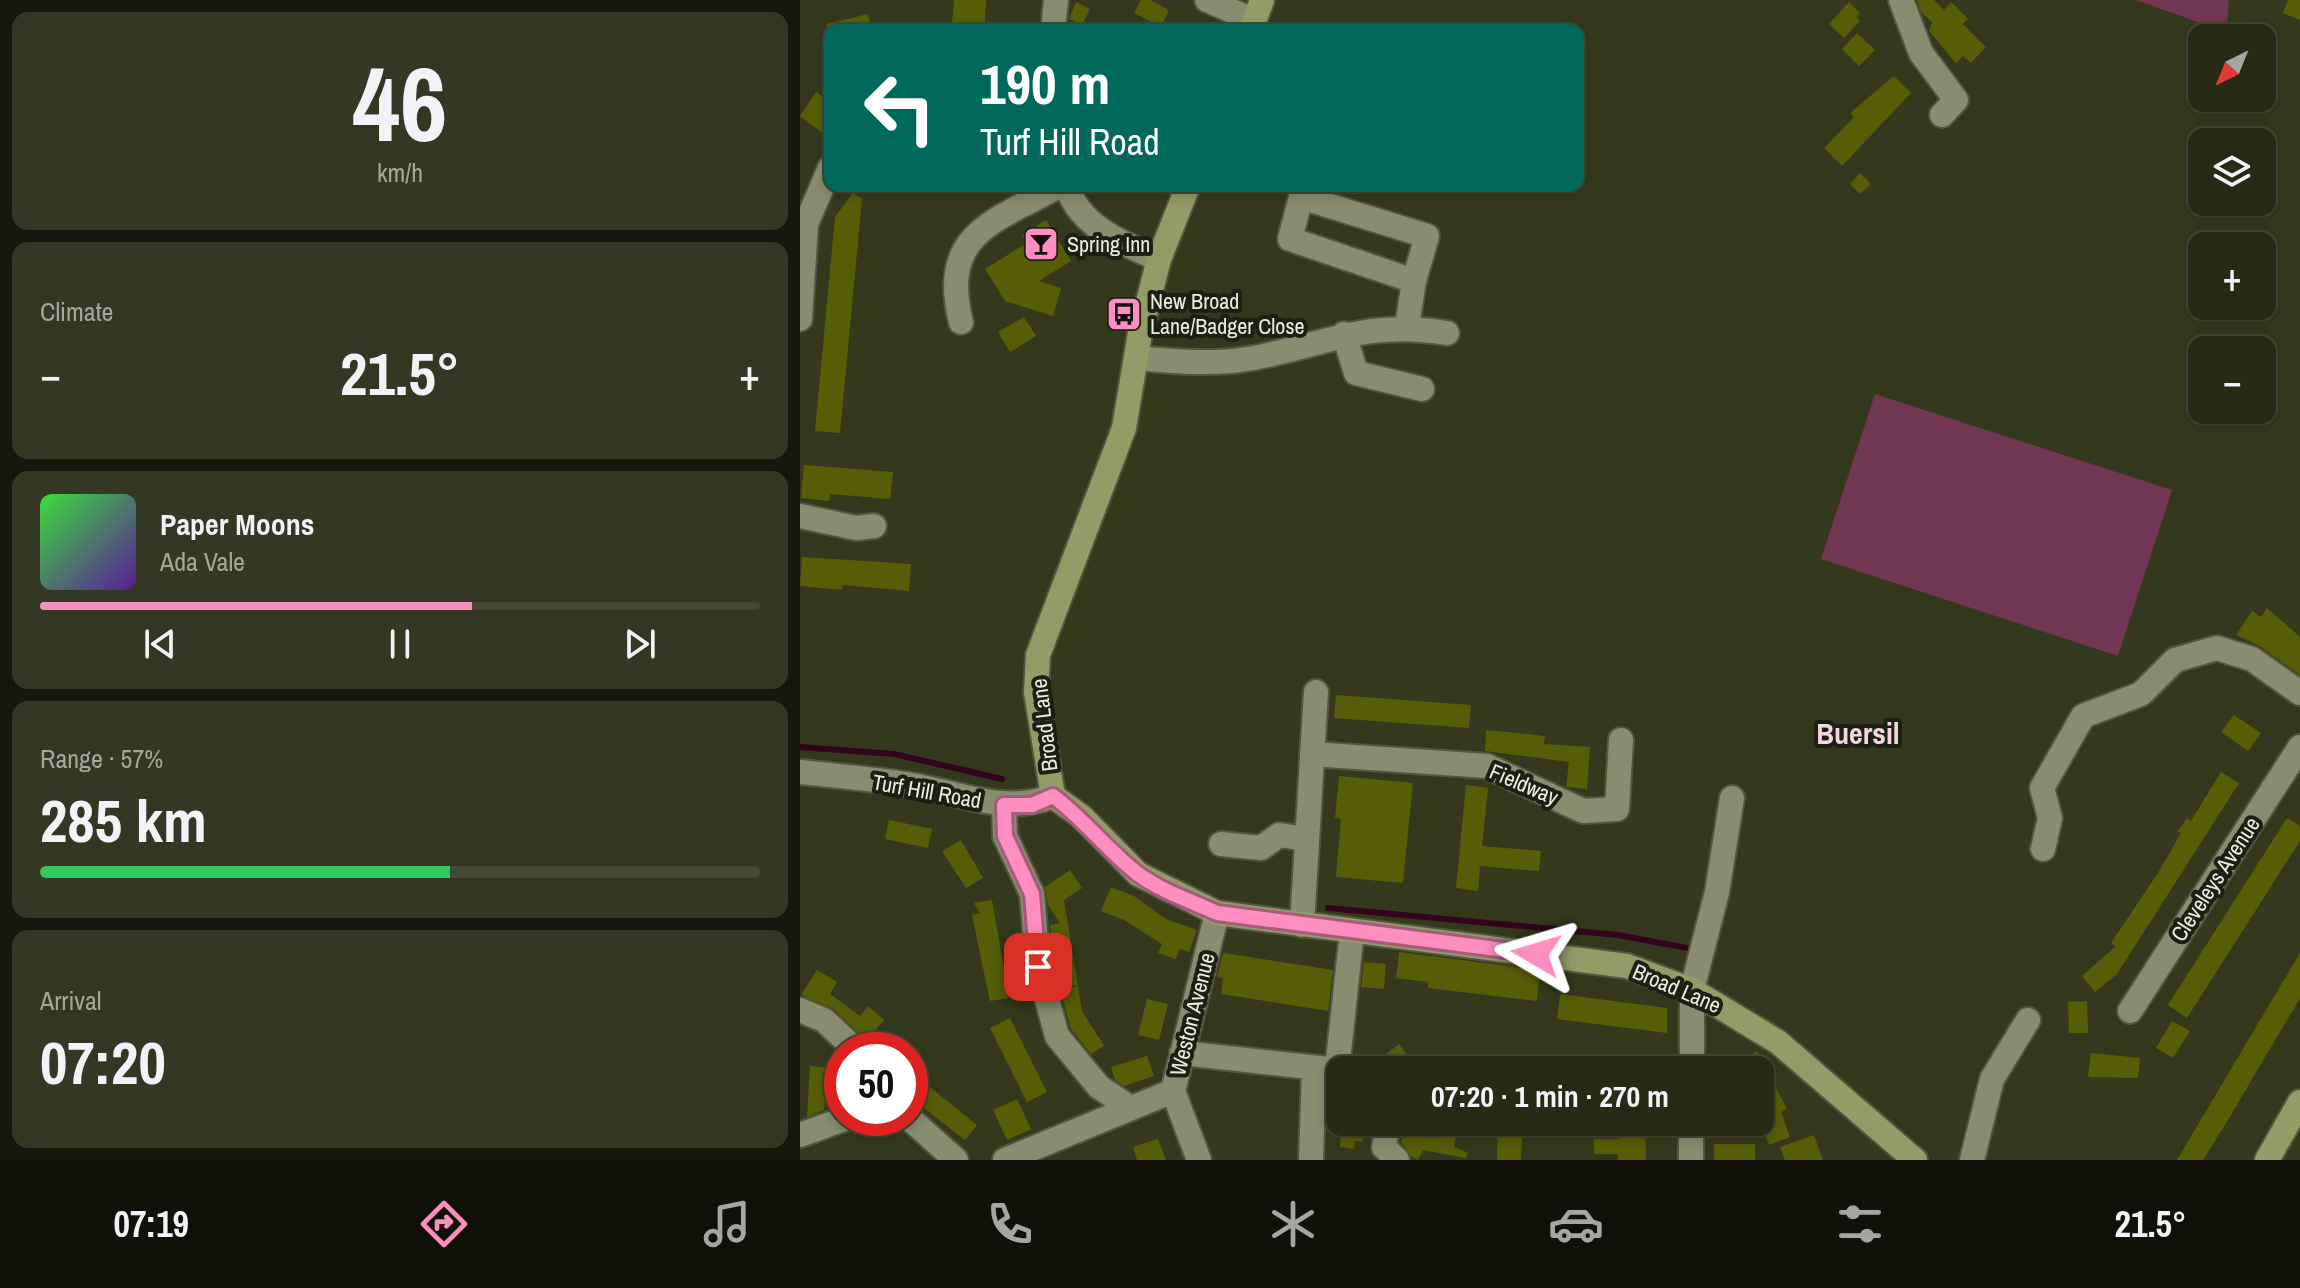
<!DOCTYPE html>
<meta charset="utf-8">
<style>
:root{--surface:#272b16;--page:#333723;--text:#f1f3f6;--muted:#a4a7a1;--line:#434735;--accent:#fd8ebf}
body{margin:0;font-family:"Archivo Narrow",sans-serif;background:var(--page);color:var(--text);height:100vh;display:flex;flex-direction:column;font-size:30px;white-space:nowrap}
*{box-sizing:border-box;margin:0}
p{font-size:26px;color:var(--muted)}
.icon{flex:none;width:44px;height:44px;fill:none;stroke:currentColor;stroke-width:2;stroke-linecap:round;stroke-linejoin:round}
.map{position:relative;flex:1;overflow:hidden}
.side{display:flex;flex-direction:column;gap:12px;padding:12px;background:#15180c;width:800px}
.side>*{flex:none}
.hud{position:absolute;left:24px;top:24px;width:760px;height:168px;border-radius:16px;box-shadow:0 4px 12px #0003,0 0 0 2px var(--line);background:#00695c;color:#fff;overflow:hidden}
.needle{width:52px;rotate:223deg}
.fabs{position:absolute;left:1388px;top:24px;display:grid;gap:16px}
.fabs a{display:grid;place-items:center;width:88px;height:88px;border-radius:16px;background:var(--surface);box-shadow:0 4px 12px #0003,0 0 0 2px var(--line);font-size:40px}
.speed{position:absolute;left:24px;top:1032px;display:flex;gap:16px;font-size:40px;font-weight:700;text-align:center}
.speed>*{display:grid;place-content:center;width:104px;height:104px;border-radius:50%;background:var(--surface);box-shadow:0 4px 12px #0003,0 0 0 2px var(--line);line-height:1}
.speed .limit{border:12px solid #d22;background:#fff;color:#111}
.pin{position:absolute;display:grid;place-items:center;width:68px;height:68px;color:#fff;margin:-34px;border-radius:16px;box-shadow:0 4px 12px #0006}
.me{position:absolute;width:88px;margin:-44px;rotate:277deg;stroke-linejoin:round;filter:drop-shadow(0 0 6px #0008)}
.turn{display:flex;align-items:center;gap:28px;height:168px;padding:0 24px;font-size:36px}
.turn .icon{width:104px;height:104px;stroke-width:2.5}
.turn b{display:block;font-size:56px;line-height:68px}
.big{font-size:60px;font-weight:700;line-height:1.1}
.side .tile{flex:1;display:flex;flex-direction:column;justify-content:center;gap:12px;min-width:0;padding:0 28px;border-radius:16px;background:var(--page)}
.side .dial{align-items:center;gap:0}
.dial b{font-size:104px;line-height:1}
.song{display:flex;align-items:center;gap:24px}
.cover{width:96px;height:96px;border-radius:12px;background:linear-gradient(135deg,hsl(120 70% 55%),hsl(270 70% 35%))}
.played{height:8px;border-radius:4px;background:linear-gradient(90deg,var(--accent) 60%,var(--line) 60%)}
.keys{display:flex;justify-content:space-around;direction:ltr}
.heat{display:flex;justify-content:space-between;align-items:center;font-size:44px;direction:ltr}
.charge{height:12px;border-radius:6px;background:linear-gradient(90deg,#34c759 57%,var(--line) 0)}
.trip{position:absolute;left:526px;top:1056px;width:448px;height:80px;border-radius:16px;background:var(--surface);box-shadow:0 4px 12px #0003,0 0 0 2px var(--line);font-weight:700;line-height:80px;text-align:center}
.dock{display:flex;height:128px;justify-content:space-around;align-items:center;background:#101109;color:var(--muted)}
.dock .icon{width:56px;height:56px}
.dock .selected{color:var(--accent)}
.dock b{font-size:36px;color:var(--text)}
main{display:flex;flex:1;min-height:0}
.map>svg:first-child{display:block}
.green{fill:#713651}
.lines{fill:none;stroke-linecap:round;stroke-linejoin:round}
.stream{stroke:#32051d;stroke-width:6}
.building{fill:#555e06}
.minor-casing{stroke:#52563e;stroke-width:28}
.major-casing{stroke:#52563e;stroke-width:28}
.minor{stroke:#878d6e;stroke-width:24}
.major{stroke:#939c66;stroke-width:24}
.route-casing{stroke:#a45c7c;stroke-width:20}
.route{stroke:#fd8ebf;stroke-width:14}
.labels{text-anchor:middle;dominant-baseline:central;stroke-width:8;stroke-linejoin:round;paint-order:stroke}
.poi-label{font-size:22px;fill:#ecefdf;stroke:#1c1f13;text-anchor:start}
.street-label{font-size:22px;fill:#ecefdf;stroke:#1c1f13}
.district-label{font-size:30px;font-weight:bold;fill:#f6d5e1;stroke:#1c1f13}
</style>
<main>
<section class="side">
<div class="tile dial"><b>46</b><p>km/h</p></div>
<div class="tile"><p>Climate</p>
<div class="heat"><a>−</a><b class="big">21.5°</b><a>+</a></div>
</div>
<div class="tile">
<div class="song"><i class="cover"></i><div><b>Paper Moons</b><p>Ada Vale</p></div></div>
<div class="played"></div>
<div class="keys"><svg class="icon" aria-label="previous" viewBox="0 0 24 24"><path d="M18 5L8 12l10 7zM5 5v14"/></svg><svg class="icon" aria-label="pause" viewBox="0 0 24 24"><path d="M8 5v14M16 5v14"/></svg><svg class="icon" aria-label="next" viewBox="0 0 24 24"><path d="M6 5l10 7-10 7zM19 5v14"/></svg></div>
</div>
<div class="tile"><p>Range · 57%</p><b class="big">285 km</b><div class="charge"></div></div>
<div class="tile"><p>Arrival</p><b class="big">07:20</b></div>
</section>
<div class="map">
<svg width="1500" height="1160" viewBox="0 0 1500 1160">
<rect width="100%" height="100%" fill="#34391d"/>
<g class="green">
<path d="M 1336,0 L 1429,0 L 1426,32 Z"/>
<path d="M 1075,394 L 1372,490 L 1318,656 L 1021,559 Z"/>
</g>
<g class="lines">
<g class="stream">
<path d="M 0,747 L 94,754 L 202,779"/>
<path d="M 528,908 L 818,935 L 887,948"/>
</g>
</g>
<g class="building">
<path d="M 154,0 L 186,0 L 185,23 L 152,23 Z"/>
<path d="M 341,0 L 350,0 L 369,10 L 361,27 L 334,13 Z"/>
<path d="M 1117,0 L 1134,0 L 1144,10 L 1151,2 L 1168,19 L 1163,24 L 1186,47 L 1171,63 L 1163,56 L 1156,63 L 1129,31 L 1132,22 L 1121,12 Z"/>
<path d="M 1488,0 L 1500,0 L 1500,20 L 1483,13 Z"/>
<path d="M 276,2 L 290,9 L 282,25 L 269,19 Z"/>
<path d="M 1049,2 L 1060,13 L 1056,17 L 1060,21 L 1044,38 L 1029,24 Z"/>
<path d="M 68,14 L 72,30 L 27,30 L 27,24 Z"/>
<path d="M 1057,33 L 1075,50 L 1059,66 L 1042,49 Z"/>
<path d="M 1094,76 L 1111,93 L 1042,166 L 1024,148 L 1054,117 L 1050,113 Z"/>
<path d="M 16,92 L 30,102 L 30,126 L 24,134 L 0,116 Z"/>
<path d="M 1060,173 L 1071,184 L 1060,194 L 1050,184 Z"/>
<path d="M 53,193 L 62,199 L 40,433 L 15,431 L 35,217 Z"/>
<path d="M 246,220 L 271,261 L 239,281 L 261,288 L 253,316 L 205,301 L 185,269 L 227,243 L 222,235 Z"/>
<path d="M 224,317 L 236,336 L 210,352 L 198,332 Z"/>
<path d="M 4,465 L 93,472 L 90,499 L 30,494 L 29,501 L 1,498 Z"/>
<path d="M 2,557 L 111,564 L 109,591 L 43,585 L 42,590 L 0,586 Z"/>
<path d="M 1467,608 L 1500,637 L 1500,675 L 1461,647 L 1436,635 L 1452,611 L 1461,617 Z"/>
<path d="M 536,695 L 671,705 L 669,728 L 534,718 Z"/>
<path d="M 1434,715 L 1461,733 L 1448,751 L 1421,732 Z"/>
<path d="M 686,730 L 745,736 L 744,744 L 790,747 L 787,789 L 766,787 L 769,762 L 685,751 Z"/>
<path d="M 1421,772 L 1439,783 L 1317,974 L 1295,992 L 1282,976 L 1316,946 L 1311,943 L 1358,873 L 1381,833 L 1378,831 L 1387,818 L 1391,821 Z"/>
<path d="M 539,776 L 613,783 L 603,883 L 536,877 L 541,819 L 535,818 Z"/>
<path d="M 666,785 L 688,788 L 682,846 L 741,851 L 739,871 L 680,866 L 678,891 L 656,888 Z"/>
<path d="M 1487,818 L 1500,826 L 1500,841 L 1387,1018 L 1368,1005 Z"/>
<path d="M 89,820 L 132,829 L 128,848 L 85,839 Z"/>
<path d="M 161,840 L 183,878 L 166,888 L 142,851 Z"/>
<path d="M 270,870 L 282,888 L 264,900 L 282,1011 L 304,1046 L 291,1054 L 271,1029 L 261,993 L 277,985 L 259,988 L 253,964 L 250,925 L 260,923 L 248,905 L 245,887 Z"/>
<path d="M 311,887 L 334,896 L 366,919 L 397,930 L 389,952 L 380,949 L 376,959 L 358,953 L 362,944 L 324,920 L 301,911 Z"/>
<path d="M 192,900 L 209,998 L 190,1001 L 172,915 L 180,913 L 174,903 Z"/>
<path d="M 599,952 L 740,970 L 737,1001 L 628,988 L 628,982 L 596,978 Z"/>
<path d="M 423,953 L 533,970 L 528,1011 L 421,994 L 423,978 L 417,977 Z"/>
<path d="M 1500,953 L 1500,998 L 1428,1120 L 1403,1160 L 1377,1160 Z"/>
<path d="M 564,962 L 586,964 L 584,989 L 561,987 Z"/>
<path d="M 17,970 L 37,982 L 30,994 L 60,1016 L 68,1006 L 84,1020 L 76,1029 L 100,1050 L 76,1050 L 34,1009 L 1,995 Z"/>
<path d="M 760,994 L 867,1008 L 867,1033 L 757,1019 Z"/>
<path d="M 347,999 L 368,1004 L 359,1040 L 338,1035 Z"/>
<path d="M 1287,1001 L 1288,1033 L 1269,1033 L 1268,1002 Z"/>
<path d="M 210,1018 L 247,1092 L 227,1102 L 190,1028 Z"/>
<path d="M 1372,1021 L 1390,1031 L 1373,1058 L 1356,1048 Z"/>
<path d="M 599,1044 L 613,1062 L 603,1070 L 589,1070 L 580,1059 Z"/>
<path d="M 957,1051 L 987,1109 L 981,1112 L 990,1137 L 969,1145 L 960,1122 L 960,1070 L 920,1070 Z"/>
<path d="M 1291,1053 L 1340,1058 L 1338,1078 L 1288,1077 Z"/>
<path d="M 347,1056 L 354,1076 L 324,1086 L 315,1080 L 311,1067 Z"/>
<path d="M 110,1061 L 132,1089 L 177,1125 L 165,1140 L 125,1109 L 110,1089 Z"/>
<path d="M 10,1066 L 28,1068 L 24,1110 L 7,1117 Z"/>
<path d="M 217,1099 L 231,1129 L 207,1140 L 193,1110 Z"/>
<path d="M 542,1122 L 565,1122 L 563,1142 L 555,1141 L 554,1149 L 540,1147 Z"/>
<path d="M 698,1122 L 723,1122 L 721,1160 L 697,1160 Z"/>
<path d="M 818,1122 L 845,1122 L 846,1160 L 818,1160 L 818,1154 L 794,1154 L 794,1139 L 818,1139 Z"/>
<path d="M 636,1125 L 657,1129 L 654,1147 L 668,1153 L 666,1158 L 623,1150 L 618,1160 L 612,1157 L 601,1142 L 608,1126 L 634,1138 Z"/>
<path d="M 1014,1135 L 1023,1160 L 985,1160 L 980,1147 Z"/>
<path d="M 358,1139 L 366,1160 L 337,1160 L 333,1147 Z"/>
<rect x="914" y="1144" width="41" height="16"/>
</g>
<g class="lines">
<g class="minor-casing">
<g id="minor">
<path d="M 407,0 L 455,21"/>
<path d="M 1101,0 L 1121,53 L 1156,100 L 1142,115"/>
<path d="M 253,30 L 256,0"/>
<path d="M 267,186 C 279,226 323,244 359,259"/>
<path d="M 0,319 L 6,224 L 30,168"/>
<path d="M 161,322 C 139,234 193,222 259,186"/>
<path d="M 607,326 L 614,281 L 490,239 L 501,197 L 627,236 L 614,281"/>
<path d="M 544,334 L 556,373 L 622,389"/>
<path d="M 336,358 C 371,361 412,365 447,359 C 524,346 564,319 647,333"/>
<path d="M 0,516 L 56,528 L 74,526"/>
<path d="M 512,754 L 687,766 L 783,811 L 817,809 L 821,740"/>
<path d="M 0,772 C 37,776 75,779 112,785 C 160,793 206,815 253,796"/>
<path d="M 204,805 L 205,836 L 232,894 L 238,967 L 257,1036 L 299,1087 L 331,1108"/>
<path d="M 421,844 L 461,848 L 479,835 L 506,839"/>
<path d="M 1243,849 L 1250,818 L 1242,788 L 1283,716 L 1341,694 L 1375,660 L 1417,648 L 1452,659 L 1500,693"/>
<path d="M 502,925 L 516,692"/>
<path d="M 0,1010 L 24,1020 L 56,1050"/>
<path d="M 1330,1011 L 1500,747"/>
<path d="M 382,1053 L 537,1070 L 552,931"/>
<path d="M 892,1070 L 892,990 L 917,892 L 932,798"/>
<path d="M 109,1118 L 156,1160"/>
<path d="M 588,1122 L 584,1147 L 597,1160"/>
<path d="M 0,1135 L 47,1118"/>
<path d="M 205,1160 L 373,1091"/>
<path d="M 399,1160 L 373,1091 L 417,913"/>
<path d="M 511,1160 L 514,1068"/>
<path d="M 891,1160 L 891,1122"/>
<path d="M 1172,1160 L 1192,1079 L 1228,1020"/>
</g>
</g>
<g class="major-casing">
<g id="major">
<path d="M 451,30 L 462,0"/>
<path d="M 388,186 L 359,259 L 340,333 L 324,428 L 238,655 L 236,692 L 253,796 L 282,817 L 338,874 L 417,913 L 827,966 L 892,990 L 978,1042 L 1115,1160"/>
<path d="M 1467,1160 L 1500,1102"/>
</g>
</g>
<use href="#minor" class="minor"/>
<use href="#major" class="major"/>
</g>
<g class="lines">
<g class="route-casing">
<path id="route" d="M 238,967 L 232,894 L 205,836 L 204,805 L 232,805 L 253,796 C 284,819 307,850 338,874 C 361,891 391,901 417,913 L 736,954"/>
</g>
<use href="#route" class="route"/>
</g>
<defs>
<g id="bar-square" transform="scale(1.8)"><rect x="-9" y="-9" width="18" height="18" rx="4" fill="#fd8ebf" stroke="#1c1f13"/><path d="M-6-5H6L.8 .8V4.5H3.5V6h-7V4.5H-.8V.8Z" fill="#111"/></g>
<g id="bus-square" transform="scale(1.8)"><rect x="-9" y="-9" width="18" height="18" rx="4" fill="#fd8ebf" stroke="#1c1f13"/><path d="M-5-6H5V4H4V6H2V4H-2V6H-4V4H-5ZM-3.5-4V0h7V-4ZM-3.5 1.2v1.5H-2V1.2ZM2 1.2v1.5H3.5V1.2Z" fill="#111"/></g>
</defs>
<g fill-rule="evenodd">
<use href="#bar-square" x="241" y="244"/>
<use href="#bus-square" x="324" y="314"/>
</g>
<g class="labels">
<g class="poi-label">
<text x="267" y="244">Spring Inn</text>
<text x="350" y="301">New Broad<tspan x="350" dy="25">Lane/Badger Close</tspan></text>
</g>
<g class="street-label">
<text transform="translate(244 725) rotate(-97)">Broad Lane</text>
<text transform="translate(724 784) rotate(23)">Fieldway</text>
<text transform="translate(127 791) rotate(10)">Turf Hill Road</text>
<text transform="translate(1415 879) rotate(-57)">Cleveleys Avenue</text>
<text transform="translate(877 988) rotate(23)">Broad Lane</text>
<text transform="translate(392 1014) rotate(-76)">Weston Avenue</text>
</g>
<g class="district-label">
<text x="1058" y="733">Buersil</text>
</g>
</g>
</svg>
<div class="fabs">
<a><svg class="needle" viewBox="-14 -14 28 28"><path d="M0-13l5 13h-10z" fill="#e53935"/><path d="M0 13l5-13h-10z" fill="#a4a7a1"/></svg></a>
<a><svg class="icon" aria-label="layers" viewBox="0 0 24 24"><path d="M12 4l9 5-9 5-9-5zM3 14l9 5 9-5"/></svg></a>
<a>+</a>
<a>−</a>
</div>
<div class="speed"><div class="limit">50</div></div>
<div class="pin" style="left:238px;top:967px;background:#d93025"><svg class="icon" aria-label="arrive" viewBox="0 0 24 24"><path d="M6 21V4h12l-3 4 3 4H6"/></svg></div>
<svg class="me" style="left:736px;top:954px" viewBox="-20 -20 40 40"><path d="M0-17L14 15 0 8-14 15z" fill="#fd8ebf" stroke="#fff" stroke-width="4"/></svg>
<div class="trip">07:20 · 1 min · 270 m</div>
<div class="hud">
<div class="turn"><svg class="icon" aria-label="left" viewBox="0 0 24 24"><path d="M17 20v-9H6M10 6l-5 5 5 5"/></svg><div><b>190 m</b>Turf Hill Road</div></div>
</div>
</div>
</main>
<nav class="dock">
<b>07:19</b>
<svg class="icon selected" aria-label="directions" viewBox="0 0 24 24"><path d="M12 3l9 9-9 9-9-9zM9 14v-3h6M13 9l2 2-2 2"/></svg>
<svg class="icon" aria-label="music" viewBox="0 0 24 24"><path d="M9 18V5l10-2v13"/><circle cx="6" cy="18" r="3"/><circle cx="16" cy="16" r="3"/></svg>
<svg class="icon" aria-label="phone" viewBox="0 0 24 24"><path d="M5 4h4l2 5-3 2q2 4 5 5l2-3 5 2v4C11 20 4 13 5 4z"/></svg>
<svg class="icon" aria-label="climate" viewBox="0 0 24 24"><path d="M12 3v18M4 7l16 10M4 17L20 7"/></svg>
<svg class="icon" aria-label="car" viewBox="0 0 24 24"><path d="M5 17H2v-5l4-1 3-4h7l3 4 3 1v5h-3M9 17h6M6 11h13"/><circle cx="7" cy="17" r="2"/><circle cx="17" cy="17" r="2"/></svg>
<svg class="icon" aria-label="filters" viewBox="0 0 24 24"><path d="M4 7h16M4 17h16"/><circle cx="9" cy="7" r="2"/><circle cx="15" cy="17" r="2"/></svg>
<b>21.5°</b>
</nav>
